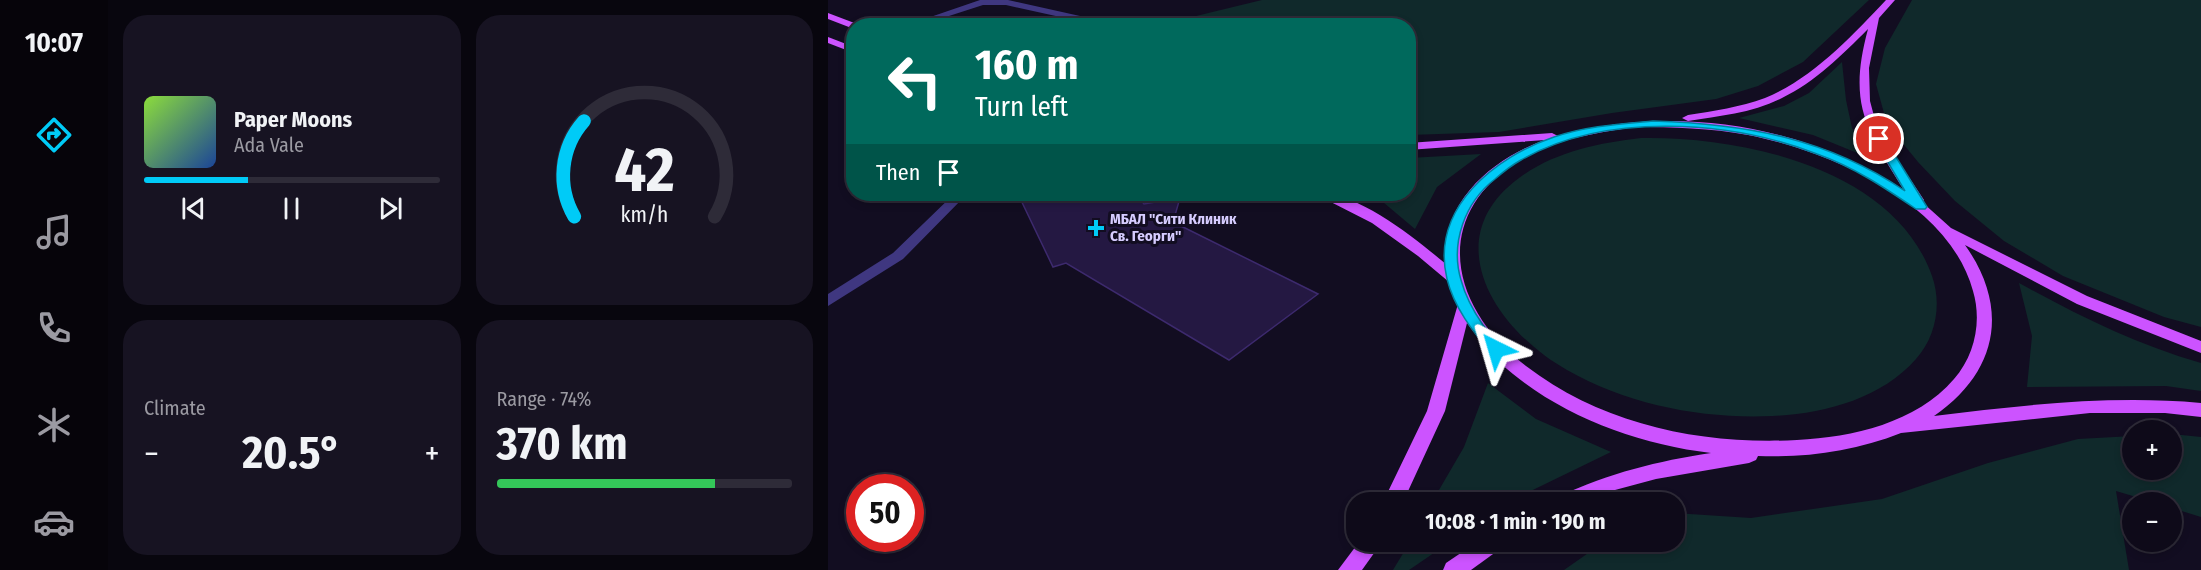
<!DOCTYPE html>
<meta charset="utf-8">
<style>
:root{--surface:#0e0a19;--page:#171322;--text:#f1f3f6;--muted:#9b9aa2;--line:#2e2b38;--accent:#00cbf7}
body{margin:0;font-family:"Fira Sans Condensed",sans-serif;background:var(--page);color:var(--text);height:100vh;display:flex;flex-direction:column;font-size:22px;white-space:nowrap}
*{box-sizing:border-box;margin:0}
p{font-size:20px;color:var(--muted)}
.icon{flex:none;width:33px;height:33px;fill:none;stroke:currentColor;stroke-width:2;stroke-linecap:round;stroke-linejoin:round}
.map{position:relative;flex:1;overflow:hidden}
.side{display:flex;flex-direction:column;gap:15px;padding:15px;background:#08060e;width:720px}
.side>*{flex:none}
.hud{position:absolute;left:18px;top:18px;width:570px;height:183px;border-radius:24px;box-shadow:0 3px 9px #0003,0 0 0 2px var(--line);background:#00695c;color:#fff;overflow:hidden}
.buttons{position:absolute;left:1294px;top:420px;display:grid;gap:12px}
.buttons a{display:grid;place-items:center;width:60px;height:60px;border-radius:50%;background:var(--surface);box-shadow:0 3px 9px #0003,0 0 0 2px var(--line);font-size:30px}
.speed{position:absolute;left:18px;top:474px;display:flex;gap:12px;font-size:30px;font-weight:700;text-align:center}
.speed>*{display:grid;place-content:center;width:78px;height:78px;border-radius:50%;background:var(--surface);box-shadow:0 3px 9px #0003,0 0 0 2px var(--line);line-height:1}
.speed .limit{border:9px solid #d22;background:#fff;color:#111}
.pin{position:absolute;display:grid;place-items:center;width:51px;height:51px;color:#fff;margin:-26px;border:3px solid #fff;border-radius:50%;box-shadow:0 2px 6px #0007}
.me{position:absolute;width:66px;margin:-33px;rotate:320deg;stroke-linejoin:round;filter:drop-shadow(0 0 4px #0008)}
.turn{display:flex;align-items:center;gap:21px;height:126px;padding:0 30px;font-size:27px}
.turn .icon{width:78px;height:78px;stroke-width:2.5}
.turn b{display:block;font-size:42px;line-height:51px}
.then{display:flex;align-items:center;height:57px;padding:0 30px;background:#0003;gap:12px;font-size:22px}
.big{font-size:45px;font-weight:700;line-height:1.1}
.side .card{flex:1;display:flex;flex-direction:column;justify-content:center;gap:9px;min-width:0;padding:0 21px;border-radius:24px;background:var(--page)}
.side .dial{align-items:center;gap:0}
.dial svg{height:156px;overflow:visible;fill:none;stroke:var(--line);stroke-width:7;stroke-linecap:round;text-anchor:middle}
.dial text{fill:var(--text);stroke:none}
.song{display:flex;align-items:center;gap:18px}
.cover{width:72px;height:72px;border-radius:9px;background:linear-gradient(135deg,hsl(90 70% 55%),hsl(220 70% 35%))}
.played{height:6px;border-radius:3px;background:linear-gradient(90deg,var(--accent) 35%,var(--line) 35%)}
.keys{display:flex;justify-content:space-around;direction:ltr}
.heat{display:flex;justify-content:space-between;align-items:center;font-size:33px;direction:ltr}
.charge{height:9px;border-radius:4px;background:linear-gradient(90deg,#34c759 74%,var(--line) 0)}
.side .tiles{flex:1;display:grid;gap:15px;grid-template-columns:repeat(2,1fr)}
.trip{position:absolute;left:518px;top:492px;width:339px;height:60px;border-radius:24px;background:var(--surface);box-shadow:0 3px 9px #0003,0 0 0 2px var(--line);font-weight:700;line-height:60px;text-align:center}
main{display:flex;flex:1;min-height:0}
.dock{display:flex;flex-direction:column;width:108px;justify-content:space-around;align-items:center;background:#06040a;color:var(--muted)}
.dock .icon{width:42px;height:42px}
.dock .active{color:var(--accent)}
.dock b{font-size:27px;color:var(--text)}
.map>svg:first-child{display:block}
.green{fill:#10292b}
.building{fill:#241842;stroke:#3d2a6e;stroke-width:1.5}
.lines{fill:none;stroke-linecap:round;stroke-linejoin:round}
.minor{fill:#3f3780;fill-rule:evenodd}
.major{fill:#cc53ff;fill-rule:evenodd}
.route{fill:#00cbf7;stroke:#0084a1;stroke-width:1.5}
.poi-dot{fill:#00cbf7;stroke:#120d21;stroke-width:2}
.labels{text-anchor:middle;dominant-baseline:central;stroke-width:6;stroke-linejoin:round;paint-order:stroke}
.poi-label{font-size:15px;font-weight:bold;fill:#d6ccff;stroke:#120d21;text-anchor:start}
</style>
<main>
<nav class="dock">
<b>10:07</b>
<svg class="icon active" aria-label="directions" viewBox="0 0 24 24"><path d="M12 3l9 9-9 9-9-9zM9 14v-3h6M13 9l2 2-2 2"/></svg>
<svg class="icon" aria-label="music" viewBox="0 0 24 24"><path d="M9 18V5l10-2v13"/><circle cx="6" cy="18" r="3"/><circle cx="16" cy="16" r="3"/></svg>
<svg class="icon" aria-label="phone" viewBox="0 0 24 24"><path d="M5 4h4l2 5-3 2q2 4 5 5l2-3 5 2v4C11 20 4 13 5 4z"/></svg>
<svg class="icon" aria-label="climate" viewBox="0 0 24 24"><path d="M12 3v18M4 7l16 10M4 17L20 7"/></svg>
<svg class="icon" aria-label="car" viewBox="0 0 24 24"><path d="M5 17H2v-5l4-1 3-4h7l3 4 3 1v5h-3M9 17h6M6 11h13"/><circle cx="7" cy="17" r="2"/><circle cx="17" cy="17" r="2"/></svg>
</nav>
<section class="side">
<div class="tiles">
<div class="card">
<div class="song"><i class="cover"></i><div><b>Paper Moons</b><p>Ada Vale</p></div></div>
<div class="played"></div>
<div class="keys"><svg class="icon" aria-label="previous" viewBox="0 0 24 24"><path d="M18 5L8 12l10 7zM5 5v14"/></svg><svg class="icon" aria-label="pause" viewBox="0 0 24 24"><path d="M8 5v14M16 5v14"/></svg><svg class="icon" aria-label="next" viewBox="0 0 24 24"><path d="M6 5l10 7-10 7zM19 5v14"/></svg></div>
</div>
<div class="card dial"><svg viewBox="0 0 100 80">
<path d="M14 69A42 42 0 1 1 86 69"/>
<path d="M14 69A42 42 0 0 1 19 20" stroke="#00cbf7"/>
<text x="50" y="56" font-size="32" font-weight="700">42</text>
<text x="50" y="72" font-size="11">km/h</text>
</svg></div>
<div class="card"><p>Climate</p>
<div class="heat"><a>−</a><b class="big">20.5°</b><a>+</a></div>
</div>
<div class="card"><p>Range · 74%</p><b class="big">370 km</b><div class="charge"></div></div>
</div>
</section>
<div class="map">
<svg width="1373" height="570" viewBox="0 0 1373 570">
<rect width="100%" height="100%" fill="#120d21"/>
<g class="green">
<path d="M 434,0 L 1041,0 L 975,62 L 930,86 L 888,99 L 784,113 L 671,132 L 581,135 L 580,26 L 331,25 Z"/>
<path d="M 1084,0 L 1373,0 L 1373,327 L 1336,317 L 1235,276 L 1176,241 L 1127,201 L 1090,162 L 1059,124 L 1048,84 L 1057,48 Z"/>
<path d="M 1014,62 L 1018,100 L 1024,128 L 1044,159 L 985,135 L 911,118 L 956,106 L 981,93 Z"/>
<path d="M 813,138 C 913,136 1066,168 1104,276 C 1114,304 1108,337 1088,359 C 1053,399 995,414 944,416 C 874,419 801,405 739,370 C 669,331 607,240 691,178 C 726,152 770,143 813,138 Z"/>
<path d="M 653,154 L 609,187 L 587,229 L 549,197 L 540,194 L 580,194 L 581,158 Z"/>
<path d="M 1191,283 C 1249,315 1309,345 1373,363 L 1373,391 L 1338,386 L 1199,387 L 1204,336 Z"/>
<path d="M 660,383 L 708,419 L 783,452 L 680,502 L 604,502 L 636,447 Z"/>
<path d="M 1344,434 L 1373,437 L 1373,517 L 1344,508 L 1344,502 L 1325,502 L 1288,491 L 1301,570 L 736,570 L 776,542 L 846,542 L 846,513 L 923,518 L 1054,499 L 1160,463 L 1250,439 L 1305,436 L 1305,470 L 1344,470 Z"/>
<path d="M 582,542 L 622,542 L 581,570 L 565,570 Z"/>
</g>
<path class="building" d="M 190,194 L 308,194 L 316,204 L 352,198 L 345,222 L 490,294 L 401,360 L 238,263 L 225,267 Z"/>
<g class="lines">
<g class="minor">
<path d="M 152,0 L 180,0 L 261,18 L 267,26 L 258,26 L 255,22 L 178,5 L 155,5 L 90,26 L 82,24 Z"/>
<path d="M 126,194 L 139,194 L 75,259 L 0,306 L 0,294 L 65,253 Z"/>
</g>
<g class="major">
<path d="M 1058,0 L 1067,0 L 1051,18 L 1041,68 L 1042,101 L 1046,116 L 1060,146 L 1096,200 L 1094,202 L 1123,228 L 1259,296 L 1373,341 L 1373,353 L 1249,304 L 1137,245 C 1182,308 1170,372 1106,416 C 1195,405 1283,395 1373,403 L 1373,417 L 1337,413 L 1262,413 L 1073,433 C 1028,451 978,458 930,456 L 928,460 L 921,463 L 828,479 L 787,490 L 758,502 L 729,502 L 732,496 C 781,473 830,461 883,453 C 814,445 740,419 685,374 C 667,360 653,342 639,323 L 617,411 L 575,502 L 555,502 L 599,411 L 630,304 L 621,282 L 590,256 L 544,223 L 493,197 L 492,194 C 534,194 586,238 618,264 C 611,203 665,158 717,140 L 580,150 L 580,143 L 724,133 L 730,136 C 845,104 976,124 1076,190 C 1037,128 1020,103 1040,29 C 1014,55 987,82 954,98 C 925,113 891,116 860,121 L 854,118 L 860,115 C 886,111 912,107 937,98 C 984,79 1024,36 1058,0 ZM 807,127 C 845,127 883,128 920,135 C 1002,151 1121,202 1145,291 C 1154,321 1147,355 1126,379 C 1088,423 1025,437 969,440 C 874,445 775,425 698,366 C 622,308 601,216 692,160 C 726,139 768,133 807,127 Z"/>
<path d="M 0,13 L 29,24 L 30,26 L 26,26 L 26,29 L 0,19 Z"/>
<path d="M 0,37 L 26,47 L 26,53 L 0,43 Z"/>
<path d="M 531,542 L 554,542 L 534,570 L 510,570 Z"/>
<path d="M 649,542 L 676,542 L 672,549 L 643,570 L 615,570 L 618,563 Z"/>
</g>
</g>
<path class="route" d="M 825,121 C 918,124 999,138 1077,191 L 1046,139 L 1055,136 L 1099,207 L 1097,209 L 1088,209 C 1057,188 1026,167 989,154 C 901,120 777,112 693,160 C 684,165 675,172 667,179 C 637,202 622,243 633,280 C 637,295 646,312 655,325 C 661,333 670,340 675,349 L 673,353 L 663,353 C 645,332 626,307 619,279 C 602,208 667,157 726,137 C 758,126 792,124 825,121 Z"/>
<path class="poi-dot" d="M265 219h6v6h6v6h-6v6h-6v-6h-6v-6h6z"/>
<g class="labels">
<g class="poi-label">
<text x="282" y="219">МБАЛ "Сити Клиник<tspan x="282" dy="17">Св. Георги"</tspan></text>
</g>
</g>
</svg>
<div class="buttons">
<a>+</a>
<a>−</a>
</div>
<div class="speed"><div class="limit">50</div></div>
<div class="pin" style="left:1051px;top:139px;background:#d93025"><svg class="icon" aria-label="arrive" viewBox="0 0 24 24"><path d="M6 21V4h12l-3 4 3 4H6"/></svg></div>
<svg class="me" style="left:668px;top:349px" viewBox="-20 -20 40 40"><path d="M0-17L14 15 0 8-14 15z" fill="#00cbf7" stroke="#fff" stroke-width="4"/></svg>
<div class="trip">10:08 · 1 min · 190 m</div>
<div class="hud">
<div class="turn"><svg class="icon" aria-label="left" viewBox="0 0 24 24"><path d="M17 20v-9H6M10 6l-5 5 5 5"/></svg><div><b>160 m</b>Turn left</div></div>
<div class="then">Then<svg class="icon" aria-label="arrive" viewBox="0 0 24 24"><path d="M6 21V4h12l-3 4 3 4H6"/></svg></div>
</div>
</div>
</main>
